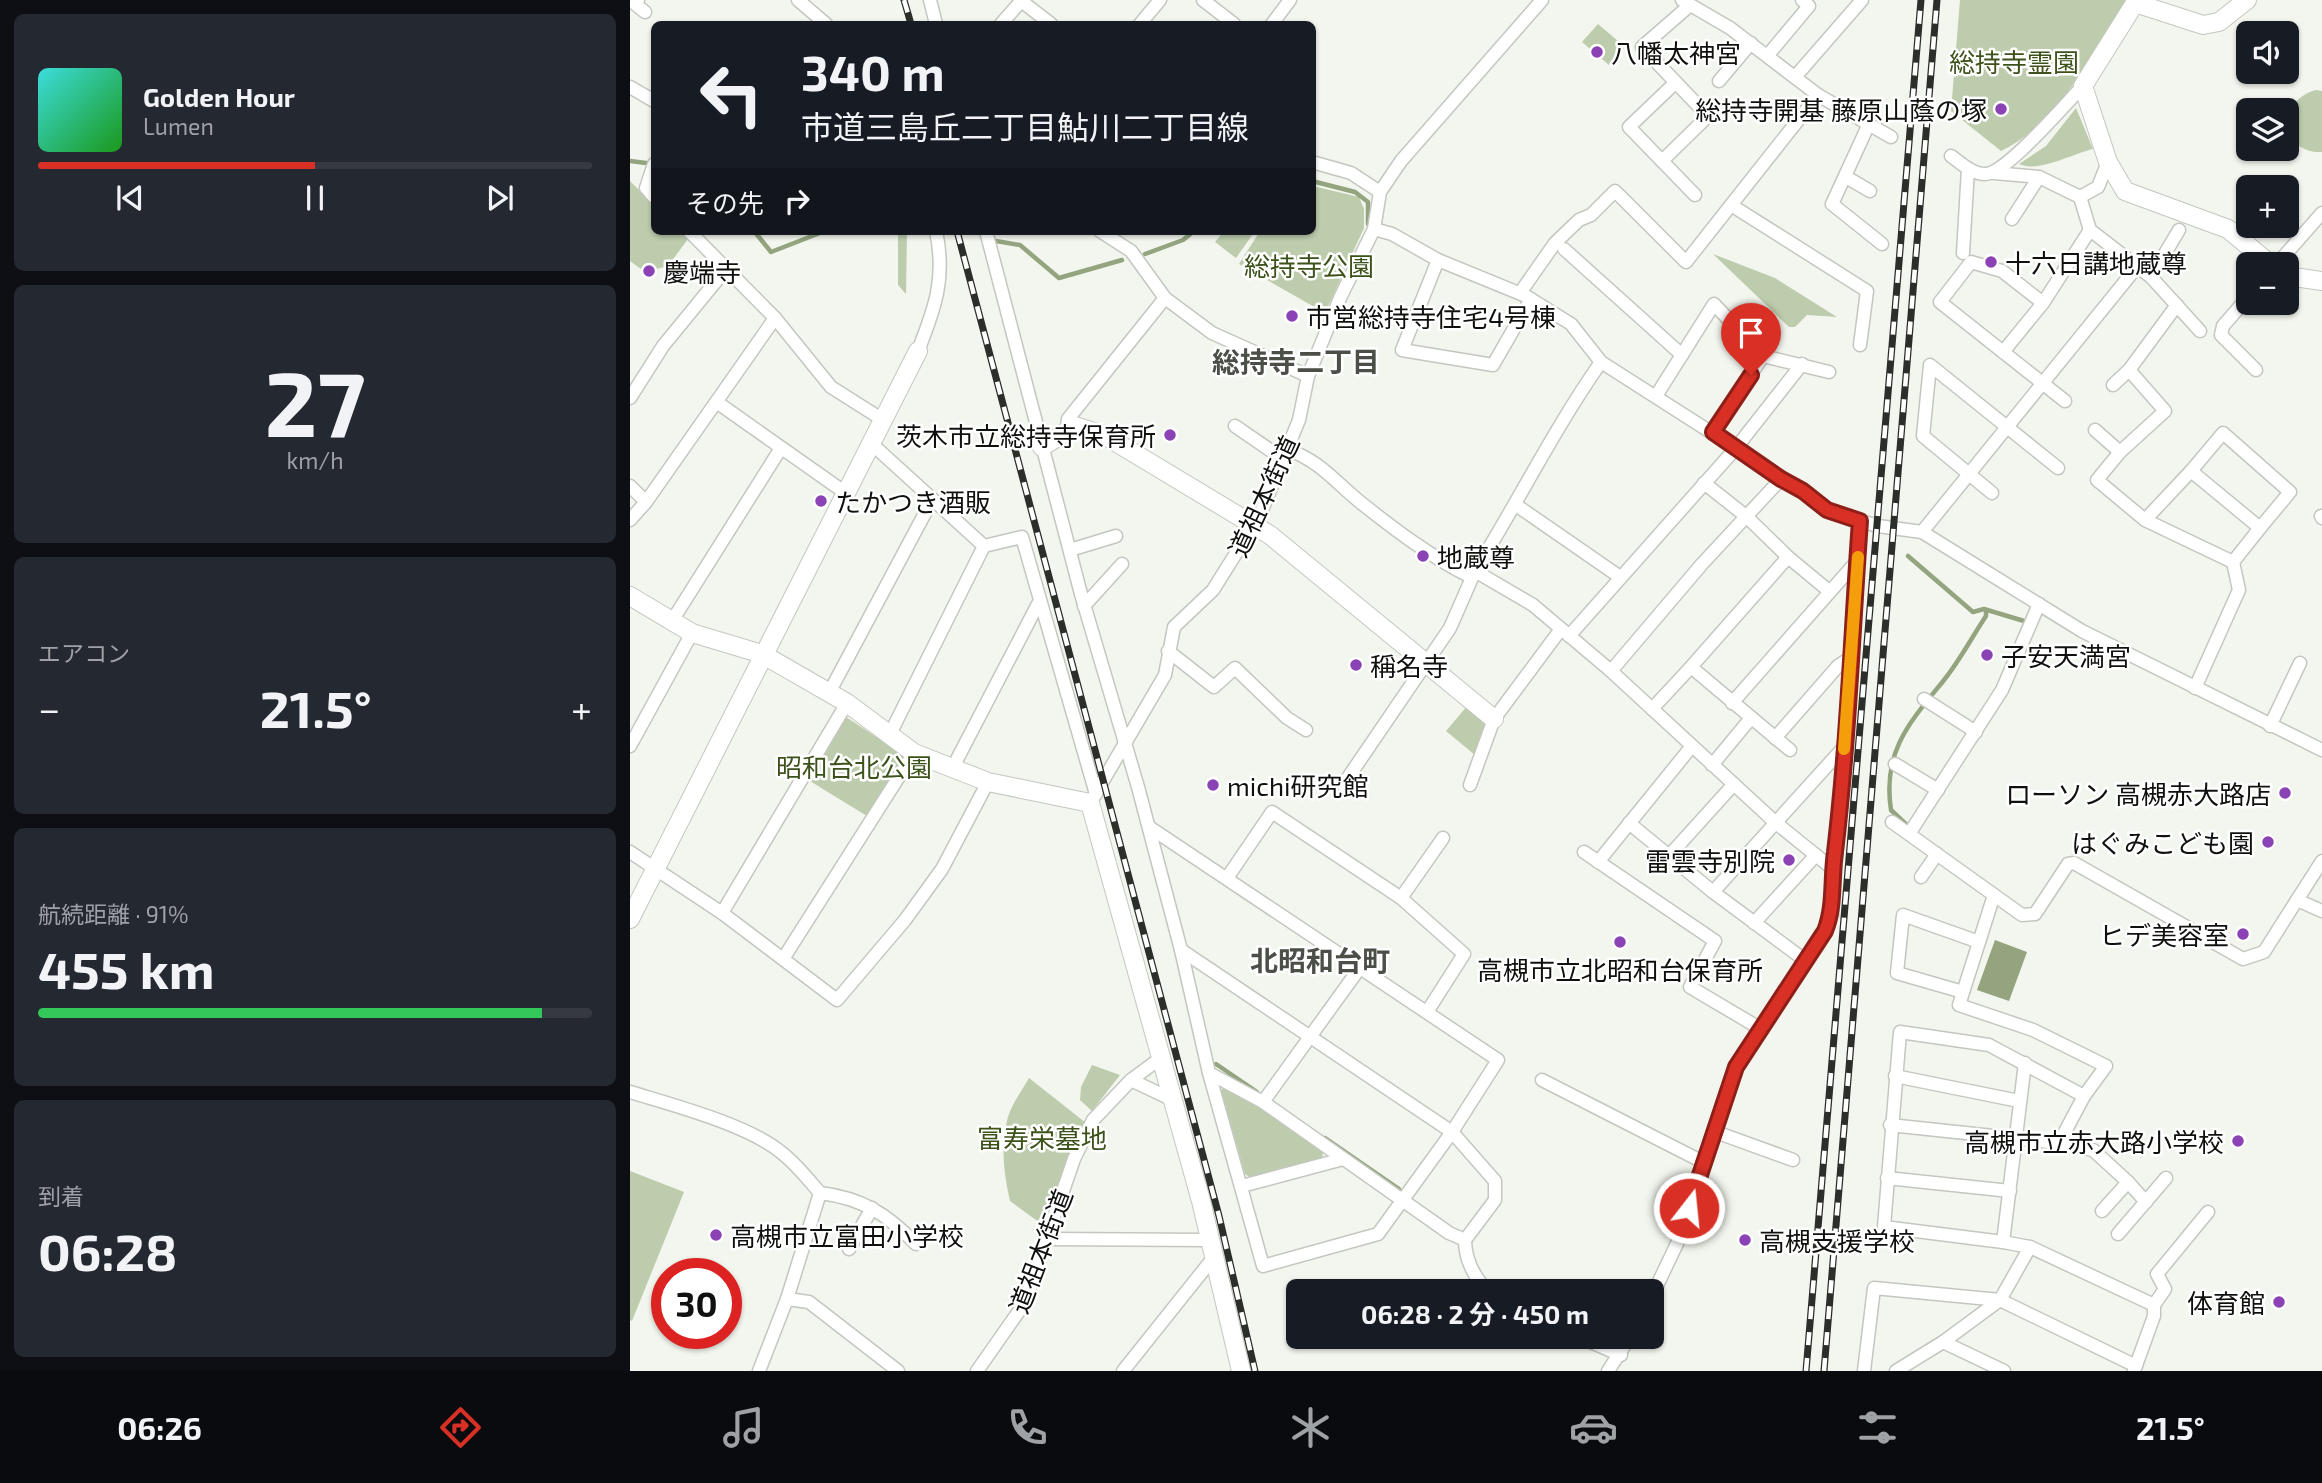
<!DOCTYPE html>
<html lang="ja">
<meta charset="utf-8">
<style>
:root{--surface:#171b24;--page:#242831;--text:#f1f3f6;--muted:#9ea1a6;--line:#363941;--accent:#d93025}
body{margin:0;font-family:"Exo 2","Noto Sans JP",sans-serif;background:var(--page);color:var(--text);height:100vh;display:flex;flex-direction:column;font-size:26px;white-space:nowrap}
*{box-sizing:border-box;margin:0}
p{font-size:23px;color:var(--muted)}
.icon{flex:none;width:38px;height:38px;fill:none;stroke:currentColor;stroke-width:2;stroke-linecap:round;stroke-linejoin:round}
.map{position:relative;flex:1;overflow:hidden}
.sheet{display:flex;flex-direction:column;gap:14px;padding:14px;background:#0d0f14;width:630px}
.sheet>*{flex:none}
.top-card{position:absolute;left:21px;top:21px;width:665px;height:214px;border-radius:10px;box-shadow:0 2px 5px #0004;background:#171b24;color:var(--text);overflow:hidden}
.buttons{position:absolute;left:1606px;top:21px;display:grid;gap:14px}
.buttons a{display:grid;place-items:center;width:63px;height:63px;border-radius:10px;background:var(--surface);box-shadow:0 2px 5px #0004;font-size:35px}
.speed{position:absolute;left:21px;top:1258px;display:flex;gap:14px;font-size:35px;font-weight:700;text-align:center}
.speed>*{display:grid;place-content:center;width:91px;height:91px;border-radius:50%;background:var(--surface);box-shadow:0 2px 5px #0004;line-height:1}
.speed .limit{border:10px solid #d22;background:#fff;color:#111}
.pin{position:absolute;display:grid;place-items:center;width:60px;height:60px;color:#fff;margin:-72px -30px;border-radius:50% 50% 50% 0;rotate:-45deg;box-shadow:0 0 7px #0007}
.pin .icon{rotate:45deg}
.me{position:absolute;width:77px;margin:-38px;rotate:16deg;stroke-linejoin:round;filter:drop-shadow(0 0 5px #0008)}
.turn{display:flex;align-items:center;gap:24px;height:147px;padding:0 35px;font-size:32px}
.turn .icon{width:91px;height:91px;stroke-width:2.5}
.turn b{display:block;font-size:49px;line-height:60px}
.then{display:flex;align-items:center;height:66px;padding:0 35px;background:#0003;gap:14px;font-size:26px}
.big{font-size:52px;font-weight:700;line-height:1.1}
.sheet .widget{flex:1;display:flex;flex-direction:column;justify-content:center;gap:10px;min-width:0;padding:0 24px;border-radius:10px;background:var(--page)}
.sheet .dial{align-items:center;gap:0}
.dial b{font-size:91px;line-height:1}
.song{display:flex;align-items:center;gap:21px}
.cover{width:84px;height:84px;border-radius:10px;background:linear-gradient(135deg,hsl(180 70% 55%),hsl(120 70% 35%))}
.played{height:7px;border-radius:4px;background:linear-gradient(90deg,var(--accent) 50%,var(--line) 50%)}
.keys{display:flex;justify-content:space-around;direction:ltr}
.heat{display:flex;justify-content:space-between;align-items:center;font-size:38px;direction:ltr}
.charge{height:10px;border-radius:5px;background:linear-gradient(90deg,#34c759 91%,var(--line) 0)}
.trip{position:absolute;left:656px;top:1279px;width:378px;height:70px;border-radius:10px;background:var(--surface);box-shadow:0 2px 5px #0004;font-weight:700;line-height:70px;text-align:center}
.tabs{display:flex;height:112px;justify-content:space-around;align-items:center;background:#090b0e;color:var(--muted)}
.tabs .icon{width:49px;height:49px}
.tabs .on{color:var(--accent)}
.tabs b{font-size:32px;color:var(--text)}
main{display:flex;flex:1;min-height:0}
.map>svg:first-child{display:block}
.green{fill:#bdccac}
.water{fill:#93a47f}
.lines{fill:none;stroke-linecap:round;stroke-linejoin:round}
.stream{stroke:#93a47f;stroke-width:4.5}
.street-casing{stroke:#c3c7bf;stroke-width:15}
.secondary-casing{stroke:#c3c7bf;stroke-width:20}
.street{stroke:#fff;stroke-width:12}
.secondary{stroke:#fff;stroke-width:18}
.rail-casing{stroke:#2c2e2a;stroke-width:7}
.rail{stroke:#fff;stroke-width:4.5;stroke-dasharray:13;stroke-linecap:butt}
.route-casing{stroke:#8d1f18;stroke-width:18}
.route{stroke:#d93025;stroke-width:12}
.slow{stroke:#f59e0b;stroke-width:12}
.poi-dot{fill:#8b42b4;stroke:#fff;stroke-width:2.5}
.labels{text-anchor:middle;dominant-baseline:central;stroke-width:5;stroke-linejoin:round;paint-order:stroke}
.poi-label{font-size:26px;fill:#0f110e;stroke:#fff;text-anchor:start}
.park-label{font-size:26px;fill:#3d521a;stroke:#fff}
.street-label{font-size:26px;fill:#0f110e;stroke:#fff}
.neighbourhood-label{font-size:28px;font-weight:bold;fill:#4c4f48;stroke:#fff}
</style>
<main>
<section class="sheet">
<div class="widget">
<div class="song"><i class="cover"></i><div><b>Golden Hour</b><p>Lumen</p></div></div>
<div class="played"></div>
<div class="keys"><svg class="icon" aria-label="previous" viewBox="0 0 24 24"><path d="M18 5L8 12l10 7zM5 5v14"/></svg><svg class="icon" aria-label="pause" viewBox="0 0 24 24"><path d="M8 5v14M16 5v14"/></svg><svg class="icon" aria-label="next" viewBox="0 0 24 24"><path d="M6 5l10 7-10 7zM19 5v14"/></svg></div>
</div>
<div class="widget dial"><b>27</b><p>km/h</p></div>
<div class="widget"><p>エアコン</p>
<div class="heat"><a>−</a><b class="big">21.5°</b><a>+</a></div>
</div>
<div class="widget"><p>航続距離 · 91%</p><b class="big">455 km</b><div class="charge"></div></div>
<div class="widget"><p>到着</p><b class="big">06:28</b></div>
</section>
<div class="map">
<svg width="1692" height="1371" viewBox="0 0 1692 1371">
<rect width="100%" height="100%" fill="#f2f6ee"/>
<g class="green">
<path d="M 1330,0 L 1497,0 C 1466,51 1426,125 1371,151 L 1321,111 Z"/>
<path d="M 968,24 L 995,47 L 979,65 L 952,42 Z"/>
<path d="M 1686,90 L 1692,91 L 1692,152 C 1650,154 1645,101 1686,90 Z"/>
<path d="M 1446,108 L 1463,149 C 1442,154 1408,173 1389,164 L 1416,146 Z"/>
<path d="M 0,181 L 24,205 L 24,231 L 50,231 L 58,239 L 38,266 L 15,272 L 0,261 Z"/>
<path d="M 683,186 L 729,197 L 734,209 L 734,228 L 695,313 L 609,264 L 630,231 L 682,231 Z"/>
<path d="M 268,231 L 277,233 L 276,294 L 268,285 Z"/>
<path d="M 594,231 L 625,231 L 606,258 L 585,242 Z"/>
<path d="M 1083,254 L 1145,278 L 1207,317 L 1177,315 L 1165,327 L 1159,327 Z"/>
<path d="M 838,705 L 856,720 L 845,755 L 816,731 Z"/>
<path d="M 216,717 L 272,754 L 274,760 L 237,816 L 175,778 Z"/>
<path d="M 462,1065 L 490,1075 L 462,1111 L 450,1100 L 451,1087 Z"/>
<path d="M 399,1078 L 456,1123 L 417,1228 L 380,1201 C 374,1175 370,1144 378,1117 C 382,1104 392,1090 399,1078 Z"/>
<path d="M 597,1084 L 693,1151 L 692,1160 L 621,1178 L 615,1174 L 591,1090 Z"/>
<path d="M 0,1171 L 54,1192 L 2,1321 L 0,1320 Z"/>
</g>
<path class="water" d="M 1365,940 L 1397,952 L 1379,1001 L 1347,990 Z"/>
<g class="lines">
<g class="stream">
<path d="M 0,161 L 24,164"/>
<path d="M 682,181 L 725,192 L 738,202 L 738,224"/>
<path d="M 124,231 L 141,252 L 195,231"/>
<path d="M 283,231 L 299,232"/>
<path d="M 366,241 L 390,245 L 429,278 L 492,260"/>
<path d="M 515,254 L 553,240 L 564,231"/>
<path d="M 1278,556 L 1343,612 L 1354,609 L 1394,621"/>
<path d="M 1280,828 L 1261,810 C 1252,751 1280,722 1314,680 C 1330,660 1342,637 1356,616 L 1356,610"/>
<path d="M 586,1064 L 627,1092"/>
<path d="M 695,1138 L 769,1189"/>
</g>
<g class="street-casing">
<g id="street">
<path d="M 8,0 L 5,4 L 15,12"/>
<path d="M 168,0 L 196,24"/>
<path d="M 300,0 L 306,24"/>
<path d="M 390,0 L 421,24"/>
<path d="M 573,0 L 604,24"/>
<path d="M 1052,0 L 1100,28 L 1188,95 L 1261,137"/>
<path d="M 371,24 L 392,0"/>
<path d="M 510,24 L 530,0"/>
<path d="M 642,24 L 660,0"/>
<path d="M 1138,55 L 1179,6 L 1172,0"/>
<path d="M 1165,77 L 1232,0"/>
<path d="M 1089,81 L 1121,43"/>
<path d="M 1045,83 L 999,127 L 1065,195"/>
<path d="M 0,87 L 24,101"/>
<path d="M 1188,95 L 1101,205 L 1237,291 L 1230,345"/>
<path d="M 1238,126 L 1202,204 L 1252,244"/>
<path d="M 1321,156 C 1331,163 1342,174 1355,174 C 1376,174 1436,103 1453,86"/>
<path d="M 1032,161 L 1078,116 L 1012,47 L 1059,6"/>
<path d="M 682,162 L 721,173 L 750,192"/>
<path d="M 24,164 L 16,188 L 24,197"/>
<path d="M 1364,173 L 1409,177 L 1450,197 L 1468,187 L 1478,162"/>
<path d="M 1216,177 L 1240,191"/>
<path d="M 1450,197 L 1460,230 L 1521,277 L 1570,331"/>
<path d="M 1382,219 L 1409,177"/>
<path d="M 744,229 L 762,234 L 808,260 L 896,296 L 941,324 L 971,362 L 1173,491 L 1197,511 L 1248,526 L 1292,532 L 1452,631 L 1692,750"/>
<path d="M 59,231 L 145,318"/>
<path d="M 356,231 L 451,594 L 508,787 L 551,950 L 579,1073 L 633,1102 L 819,1233 L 835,1240 C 835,1260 845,1278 858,1292"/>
<path d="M 470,231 L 501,251 L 535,298 L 582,333 L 678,376"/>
<path d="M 934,249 L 1052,355"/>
<path d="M 1333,253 L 1338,169"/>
<path d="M 808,260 L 772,350 L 863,365 L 901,299"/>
<path d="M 1647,264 L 1692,213"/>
<path d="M 1521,277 L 1549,230"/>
<path d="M 890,293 L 925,243 L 949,220 L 961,215 L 985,191 L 1056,262 L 1101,205"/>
<path d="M 1619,296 L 1593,326 L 1591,335 L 1626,370"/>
<path d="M 1413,303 L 1372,271 L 1341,262 L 1310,302 L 1435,401"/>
<path d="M 288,351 C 305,308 316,278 306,231"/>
<path d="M 1373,352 L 1413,303 L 1460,230"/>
<path d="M 971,362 C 924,429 888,502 845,571 L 903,605 L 981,671 L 1146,823 L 1203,869"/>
<path d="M 1483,385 L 1499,370"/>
<path d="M 1026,396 L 1084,304 L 1133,356 L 1199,372"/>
<path d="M 0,398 L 33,346 L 96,269"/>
<path d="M 88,403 L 217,494"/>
<path d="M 605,426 L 653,459"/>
<path d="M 437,428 L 438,419 L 535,298"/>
<path d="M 1465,430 L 1490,452"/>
<path d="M 1083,432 L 1133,356"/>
<path d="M 243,445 L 354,546 L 259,736"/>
<path d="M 657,449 C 691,462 703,480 730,502 C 765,530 801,557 841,577"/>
<path d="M 1561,471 L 1630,528 L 1603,562 L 1515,520 Z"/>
<path d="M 1561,471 L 1593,433 L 1660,492 L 1630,528"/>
<path d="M 1074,483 L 1117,517 L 1158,557"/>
<path d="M 0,486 L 16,502"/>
<path d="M 1362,493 L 1293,436 L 1300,365 L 1428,468"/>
<path d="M 886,505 L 990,577"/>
<path d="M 1691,516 L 1692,518"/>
<path d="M 0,520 L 16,502 L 145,318 L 201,387 L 253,420"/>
<path d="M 1515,520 L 1467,480 L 1490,452 L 1535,411 L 1499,370 L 1547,305"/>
<path d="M 1292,532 L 1506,268"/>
<path d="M 354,546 L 392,537 L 466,794"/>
<path d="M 440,550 L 486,536"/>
<path d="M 454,606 L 492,564"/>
<path d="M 42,621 L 151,448"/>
<path d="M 939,636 L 1106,448 L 1172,364"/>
<path d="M 538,651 L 584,687 L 605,668 L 657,718 L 676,730"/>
<path d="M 981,671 L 1072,564 L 1151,479"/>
<path d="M 1565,688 L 1609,590 L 1603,562"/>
<path d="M 199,693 L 302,500"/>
<path d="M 1294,699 L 1346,732"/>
<path d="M 1102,703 L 1228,560"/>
<path d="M 1022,709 L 1061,667"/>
<path d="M 1640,726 L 1670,663"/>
<path d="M 1145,738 L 1208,666 L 1220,658"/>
<path d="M 0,746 L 62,633"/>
<path d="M 1160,750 L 1061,667 L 1158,557 L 1199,591"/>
<path d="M 1265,764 L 1308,790"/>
<path d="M 1082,765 L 1121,718"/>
<path d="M 322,769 L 408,604"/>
<path d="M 713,785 L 820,628 L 845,571"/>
<path d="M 840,785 L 864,719 L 931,629"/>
<path d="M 460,803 L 535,675 L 544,627 L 583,590 L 630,515 L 669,420 L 678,376 L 710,298 L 744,229 L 750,192 L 771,161 L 912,0"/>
<path d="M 1262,822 L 1392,915 L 1405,914 L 1438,864 L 1444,863 L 1613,959 L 1634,952 L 1667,900 L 1692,911"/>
<path d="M 999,823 L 1083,892 L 1176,961"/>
<path d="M 519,827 L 868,1060 L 822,1132 L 748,1234 L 633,1266 L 579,1073"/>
<path d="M 1279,834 L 1372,690 L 1409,604"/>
<path d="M 0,852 L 92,913 L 207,1000 L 275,920 L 312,869 L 358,782"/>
<path d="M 954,852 L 1085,941 L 1060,987 L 1131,1029"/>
<path d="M 1038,857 L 1104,784"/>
<path d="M 968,862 L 1062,746"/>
<path d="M 1291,877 L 1307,854"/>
<path d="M 597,878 L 642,812 L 771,898 L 834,954 L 797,1012"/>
<path d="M 1083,892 L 1214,747"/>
<path d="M 1364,895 L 1329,1005 L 1403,1030 L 1476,1066 L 1454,1096 L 1359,1045 L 1270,1032 L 1254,1227 L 1373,1242"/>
<path d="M 771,898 L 813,838"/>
<path d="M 1667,900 L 1692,861"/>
<path d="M 92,913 L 217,703"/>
<path d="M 1124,923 L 1186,855"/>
<path d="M 551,950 L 822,1132 L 865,1181 L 865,1200 L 835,1240"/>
<path d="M 153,959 L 284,753"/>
<path d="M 1333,992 L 1267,973 L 1273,915 L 1349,942"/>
<path d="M 1395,1063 L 1373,1242 L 1400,1247 L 1524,1305 L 1524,1316 L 1504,1371"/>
<path d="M 1265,1076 L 1389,1101"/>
<path d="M 501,1080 L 543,1100"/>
<path d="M 912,1080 L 1073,1162"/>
<path d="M 0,1092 C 42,1105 119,1125 152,1153 C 166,1164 178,1179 190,1193 L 157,1299 L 129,1371"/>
<path d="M 633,1102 L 729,969"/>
<path d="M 1260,1125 L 1429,1143 L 1454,1096"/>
<path d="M 1083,1131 L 1163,1160"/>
<path d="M 1429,1143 L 1463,1150 L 1498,1182 L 1472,1211"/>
<path d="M 1257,1178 L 1380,1191"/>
<path d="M 1498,1182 L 1516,1202"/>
<path d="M 612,1186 L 713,1159"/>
<path d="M 190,1193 C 232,1198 257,1214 286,1244"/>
<path d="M 1488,1234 L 1536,1178"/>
<path d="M 418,1239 L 579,1240"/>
<path d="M 219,1249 L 242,1208"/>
<path d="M 1022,1296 L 1053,1231 L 1106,1067 L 1195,931 L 1202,915 L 1230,521"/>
<path d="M 157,1299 L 179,1302 L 268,1371"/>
<path d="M 1524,1305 L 1535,1289 L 1527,1274 L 1578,1212"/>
<path d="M 949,1337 L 991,1355"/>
<path d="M 1313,1342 L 1374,1371"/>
<path d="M 347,1371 L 394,1304 L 444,1159 L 463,1120 L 501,1080 L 532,1057"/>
<path d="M 493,1371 L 584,1257"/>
<path d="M 978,1371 L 1000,1337"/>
<path d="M 1234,1371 L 1244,1288 L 1370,1300 L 1506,1366"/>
<path d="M 1266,1371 L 1313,1342 L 1370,1300 L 1400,1247"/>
</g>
</g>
<g class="secondary-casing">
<g id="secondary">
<path d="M 1617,0 L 1589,22 L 1573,25 L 1505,3 L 1453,86 L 1478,162 L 1495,191 L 1598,229 L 1640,264"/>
<path d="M 1657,276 L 1692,281"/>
<path d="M 412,447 L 445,426 L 474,435 L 640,535 L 864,719"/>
<path d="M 0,596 L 62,633 L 132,654 L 217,703 L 284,753 L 358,782 L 460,803 L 571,1201 L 611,1371"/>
<path d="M 0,919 L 288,351"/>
</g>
</g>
<use href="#street" class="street"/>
<use href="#secondary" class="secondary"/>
<g class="rail-casing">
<g id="rail">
<path d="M 274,0 L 281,24"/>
<path d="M 327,231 L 589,1216 L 625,1371"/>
<path d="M 1176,1371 L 1291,0"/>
<path d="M 1194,1371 L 1307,0"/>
</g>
</g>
<use href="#rail" class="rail"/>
</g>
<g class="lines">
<g class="route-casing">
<path id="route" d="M 1059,1208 L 1106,1067 L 1195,931 C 1205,906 1201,878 1205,852 C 1218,742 1222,631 1230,521 L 1197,510 L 1173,491 L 1151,479 L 1083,432 L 1121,375"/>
</g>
<use href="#route" class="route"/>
<path class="slow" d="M 1214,749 L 1228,557"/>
</g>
<g class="poi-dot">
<circle cx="967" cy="52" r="7"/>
<circle cx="1371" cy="109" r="7"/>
<circle cx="1361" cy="262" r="7"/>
<circle cx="19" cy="271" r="7"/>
<circle cx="662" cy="316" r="7"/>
<circle cx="540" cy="435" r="7"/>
<circle cx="191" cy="501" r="7"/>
<circle cx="793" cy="556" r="7"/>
<circle cx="1357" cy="655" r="7"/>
<circle cx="726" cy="665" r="7"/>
<circle cx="583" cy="785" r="7"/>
<circle cx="1655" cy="793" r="7"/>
<circle cx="1638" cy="842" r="7"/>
<circle cx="1159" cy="860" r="7"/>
<circle cx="1613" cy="934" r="7"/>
<circle cx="990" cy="942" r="7"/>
<circle cx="1608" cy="1141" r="7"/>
<circle cx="86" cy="1235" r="7"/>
<circle cx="1115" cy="1240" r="7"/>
<circle cx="1649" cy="1302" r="7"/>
</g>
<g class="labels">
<g class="poi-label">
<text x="981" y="52">八幡太神宮</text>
<text x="1357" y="109" text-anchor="end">総持寺開基 藤原山蔭の塚</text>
<text x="1375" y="262">十六日講地蔵尊</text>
<text x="33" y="271">慶端寺</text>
<text x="676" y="316">市営総持寺住宅4号棟</text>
<text x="526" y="435" text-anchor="end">茨木市立総持寺保育所</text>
<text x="205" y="501">たかつき酒販</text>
<text x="807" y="556">地蔵尊</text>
<text x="1371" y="655">子安天満宮</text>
<text x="740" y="665">稱名寺</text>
<text x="597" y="785">michi研究館</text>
<text x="1641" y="793" text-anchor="end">ローソン 高槻赤大路店</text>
<text x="1624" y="842" text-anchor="end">はぐみこども園</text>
<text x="1145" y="860" text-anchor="end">雷雲寺別院</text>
<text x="1599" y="934" text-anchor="end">ヒデ美容室</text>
<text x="990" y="969" text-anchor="middle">高槻市立北昭和台保育所</text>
<text x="1594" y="1141" text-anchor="end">高槻市立赤大路小学校</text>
<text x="100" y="1235">高槻市立富田小学校</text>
<text x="1129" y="1240">高槻支援学校</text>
<text x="1635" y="1302" text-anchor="end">体育館</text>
</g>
<g class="park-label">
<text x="1384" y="61">総持寺霊園</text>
<text x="679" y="265">総持寺公園</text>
<text x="224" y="766">昭和台北公園</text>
<text x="412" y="1137">富寿栄墓地</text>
</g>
<g class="street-label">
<text transform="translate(633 496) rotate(-65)">道祖本街道</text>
<text transform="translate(410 1251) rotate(-69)">道祖本街道</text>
</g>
<g class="neighbourhood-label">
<text x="666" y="361">総持寺二丁目</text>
<text x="690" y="960">北昭和台町</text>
</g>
</g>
</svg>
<div class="buttons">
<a><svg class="icon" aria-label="sound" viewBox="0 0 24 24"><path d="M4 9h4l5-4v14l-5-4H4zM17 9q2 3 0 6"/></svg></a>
<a><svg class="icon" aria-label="layers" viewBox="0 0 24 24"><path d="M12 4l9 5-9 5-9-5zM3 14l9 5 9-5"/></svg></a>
<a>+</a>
<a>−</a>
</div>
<div class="speed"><div class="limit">30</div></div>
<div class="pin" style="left:1121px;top:375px;background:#d93025"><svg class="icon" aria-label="arrive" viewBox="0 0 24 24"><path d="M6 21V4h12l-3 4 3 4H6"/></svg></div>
<svg class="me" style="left:1059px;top:1208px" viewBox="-20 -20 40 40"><circle r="17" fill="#d93025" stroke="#fff" stroke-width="3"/><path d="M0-11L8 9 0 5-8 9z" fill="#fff"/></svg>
<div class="trip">06:28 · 2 分 · 450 m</div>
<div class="top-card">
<div class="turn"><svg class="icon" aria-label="left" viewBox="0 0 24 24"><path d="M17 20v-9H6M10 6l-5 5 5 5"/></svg><div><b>340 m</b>市道三島丘二丁目鮎川二丁目線</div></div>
<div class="then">その先<svg class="icon" aria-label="right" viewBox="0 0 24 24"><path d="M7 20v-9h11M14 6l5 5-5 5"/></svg></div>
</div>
</div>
</main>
<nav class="tabs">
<b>06:26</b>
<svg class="icon on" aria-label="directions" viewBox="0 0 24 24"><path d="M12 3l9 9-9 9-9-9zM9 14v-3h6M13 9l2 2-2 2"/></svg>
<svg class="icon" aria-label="music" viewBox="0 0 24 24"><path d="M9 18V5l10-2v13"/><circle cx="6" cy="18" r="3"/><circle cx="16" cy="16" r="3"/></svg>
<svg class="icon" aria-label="phone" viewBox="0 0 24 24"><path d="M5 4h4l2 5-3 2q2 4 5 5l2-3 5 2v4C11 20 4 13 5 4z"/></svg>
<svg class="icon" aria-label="climate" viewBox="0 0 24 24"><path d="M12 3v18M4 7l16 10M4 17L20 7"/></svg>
<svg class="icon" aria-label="car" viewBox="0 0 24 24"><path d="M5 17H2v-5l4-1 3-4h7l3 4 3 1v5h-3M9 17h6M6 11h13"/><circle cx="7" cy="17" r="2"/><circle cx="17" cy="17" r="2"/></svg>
<svg class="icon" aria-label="filters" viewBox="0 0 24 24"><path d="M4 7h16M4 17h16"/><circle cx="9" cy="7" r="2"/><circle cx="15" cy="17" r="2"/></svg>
<b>21.5°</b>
</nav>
